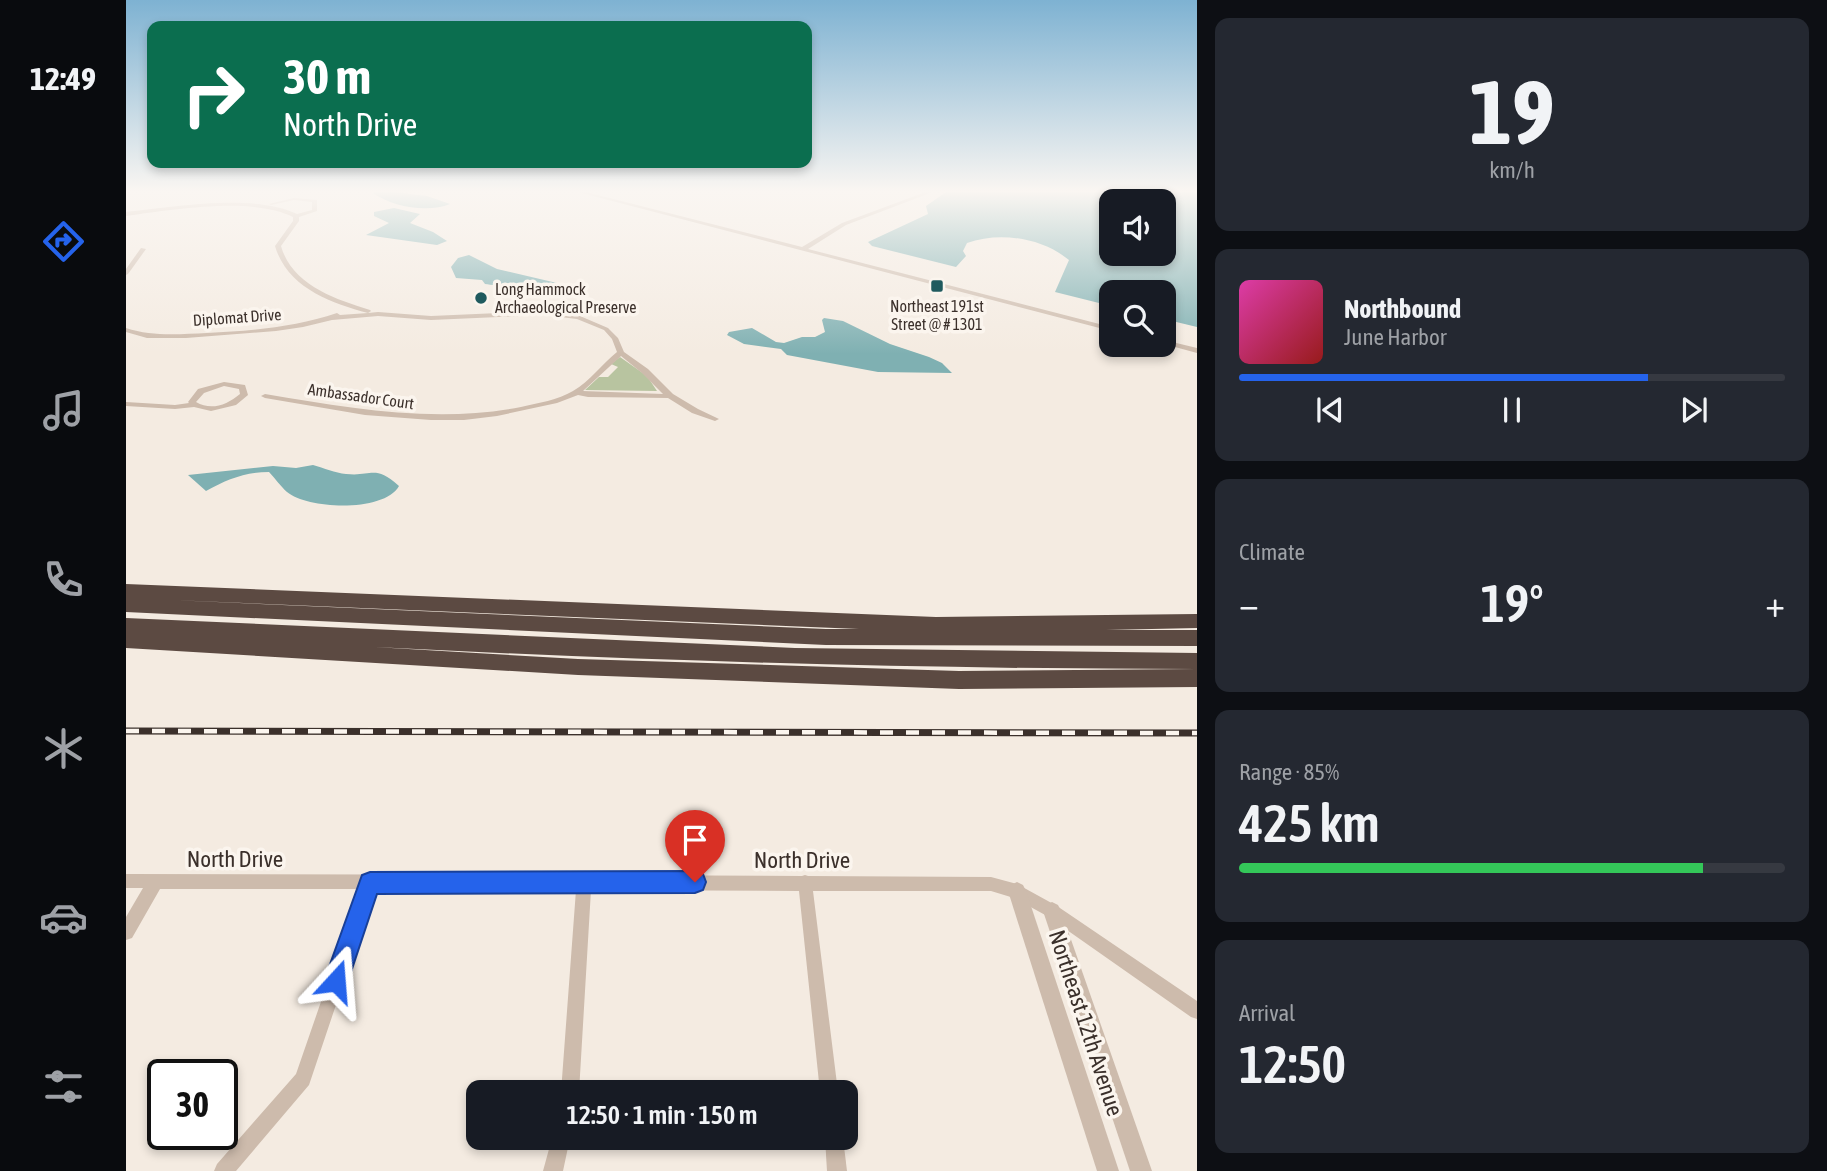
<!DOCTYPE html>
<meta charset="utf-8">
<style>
:root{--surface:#171b24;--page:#242831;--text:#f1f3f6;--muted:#9ea1a6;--line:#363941;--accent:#2563eb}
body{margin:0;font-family:"Asap Condensed",sans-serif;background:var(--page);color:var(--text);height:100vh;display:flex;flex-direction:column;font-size:26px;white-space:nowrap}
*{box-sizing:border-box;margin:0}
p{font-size:23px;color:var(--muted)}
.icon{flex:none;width:38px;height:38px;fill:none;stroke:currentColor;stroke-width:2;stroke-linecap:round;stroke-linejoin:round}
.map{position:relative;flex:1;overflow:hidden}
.sheet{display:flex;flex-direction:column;gap:18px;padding:18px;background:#0d0f14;width:630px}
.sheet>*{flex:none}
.banner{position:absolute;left:21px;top:21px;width:665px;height:147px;border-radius:14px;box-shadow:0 4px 10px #0003;background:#0b6e4f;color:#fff;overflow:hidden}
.buttons{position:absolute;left:973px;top:189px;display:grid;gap:14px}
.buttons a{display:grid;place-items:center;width:77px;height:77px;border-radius:14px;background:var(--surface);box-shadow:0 4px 10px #0003;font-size:35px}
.speed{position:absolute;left:21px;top:1059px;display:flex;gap:14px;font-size:35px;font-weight:700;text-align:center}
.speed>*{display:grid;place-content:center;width:91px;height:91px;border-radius:50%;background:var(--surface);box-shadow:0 4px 10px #0003;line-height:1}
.speed .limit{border:4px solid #111;border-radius:10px;background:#fff;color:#111}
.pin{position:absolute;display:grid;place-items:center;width:60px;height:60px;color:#fff;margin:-72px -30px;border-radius:50% 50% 50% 0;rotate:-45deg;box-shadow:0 0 7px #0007}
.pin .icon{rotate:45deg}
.me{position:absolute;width:77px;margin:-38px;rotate:19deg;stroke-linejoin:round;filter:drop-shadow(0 0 5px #0008)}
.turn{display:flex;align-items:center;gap:24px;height:147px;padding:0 21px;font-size:32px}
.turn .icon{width:91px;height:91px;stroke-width:2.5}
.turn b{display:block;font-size:49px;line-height:60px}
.big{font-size:52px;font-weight:600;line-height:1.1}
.sheet .widget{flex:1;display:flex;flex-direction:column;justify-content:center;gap:10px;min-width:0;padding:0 24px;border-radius:14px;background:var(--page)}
.sheet .dial{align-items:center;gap:0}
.dial b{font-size:91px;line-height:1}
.song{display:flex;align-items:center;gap:21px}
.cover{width:84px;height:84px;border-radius:10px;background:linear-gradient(135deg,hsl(320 70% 55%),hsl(0 70% 35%))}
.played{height:7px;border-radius:4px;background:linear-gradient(90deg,var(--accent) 75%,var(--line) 75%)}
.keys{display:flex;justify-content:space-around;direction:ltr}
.heat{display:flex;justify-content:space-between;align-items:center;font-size:38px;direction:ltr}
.charge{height:10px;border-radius:5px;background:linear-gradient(90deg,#34c759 85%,var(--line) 0)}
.trip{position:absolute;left:340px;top:1080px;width:392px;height:70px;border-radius:14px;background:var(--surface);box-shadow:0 4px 10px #0003;font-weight:600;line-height:70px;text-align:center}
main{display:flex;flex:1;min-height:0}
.tabs{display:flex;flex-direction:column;width:126px;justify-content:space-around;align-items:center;background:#090b0e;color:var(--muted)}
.tabs .icon{width:49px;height:49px}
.tabs .current{color:var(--accent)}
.tabs b{font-size:32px;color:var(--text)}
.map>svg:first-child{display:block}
.green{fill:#b8c4a0}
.water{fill:#7fb0b2;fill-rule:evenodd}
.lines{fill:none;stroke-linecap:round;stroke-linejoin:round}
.minor{fill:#cdbbac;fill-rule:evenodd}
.tertiary{fill:#cdbbac;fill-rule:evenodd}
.motorway{fill:#5c4a42;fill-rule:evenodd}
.rail-casing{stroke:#3b302b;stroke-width:7}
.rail{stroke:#fbf5ee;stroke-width:4.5;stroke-dasharray:13;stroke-linecap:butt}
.route{fill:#2563eb;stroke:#184099;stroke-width:2}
.poi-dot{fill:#1f5a5e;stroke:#fbf5ee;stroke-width:2.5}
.labels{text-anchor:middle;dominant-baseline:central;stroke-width:7;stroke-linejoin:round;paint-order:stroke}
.far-poi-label{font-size:16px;fill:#3b302b;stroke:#fbf5ee;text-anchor:start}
.far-street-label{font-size:16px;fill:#3b302b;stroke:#fbf5ee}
.near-street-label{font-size:23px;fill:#3b302b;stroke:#fbf5ee}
</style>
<main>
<nav class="tabs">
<b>12:49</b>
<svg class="icon current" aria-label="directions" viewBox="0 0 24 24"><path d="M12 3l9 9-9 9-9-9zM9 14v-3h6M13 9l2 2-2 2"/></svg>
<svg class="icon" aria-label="music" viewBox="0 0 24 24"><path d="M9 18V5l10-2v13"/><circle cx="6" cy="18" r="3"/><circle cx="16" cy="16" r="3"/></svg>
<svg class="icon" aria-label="phone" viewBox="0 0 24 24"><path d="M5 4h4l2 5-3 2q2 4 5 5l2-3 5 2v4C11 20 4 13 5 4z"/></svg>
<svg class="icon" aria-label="climate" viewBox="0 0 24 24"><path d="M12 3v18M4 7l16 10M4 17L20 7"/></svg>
<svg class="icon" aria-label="car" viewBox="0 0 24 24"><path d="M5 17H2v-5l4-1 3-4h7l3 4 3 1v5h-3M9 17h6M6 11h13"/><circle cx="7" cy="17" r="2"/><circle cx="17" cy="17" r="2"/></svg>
<svg class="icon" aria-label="filters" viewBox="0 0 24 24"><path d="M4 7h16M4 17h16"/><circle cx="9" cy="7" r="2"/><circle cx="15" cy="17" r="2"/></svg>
</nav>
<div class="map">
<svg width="1071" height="1171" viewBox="0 0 1071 1171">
<rect width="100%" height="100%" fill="#f4ebe1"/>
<path class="green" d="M 494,357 L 521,376 L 531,391 L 459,390 L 473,377 L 482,377 L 492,367 L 485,364 Z"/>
<g class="water">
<path d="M 252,190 L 301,196 L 324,204 C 302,213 266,207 247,193 Z"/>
<path d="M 823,190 L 1071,190 L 1071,327 L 1038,319 L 1038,292 L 985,292 L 985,306 L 929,292 L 943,260 C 916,238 874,231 841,243 L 837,251 L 840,256 L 830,267 L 746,246 L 742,242 L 802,214 L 800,206 ZM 985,201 L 1038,201 L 1038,254 L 985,254 Z"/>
<path d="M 268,208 L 294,214 L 284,223 L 307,232 L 321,241 L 311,245 L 240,235 L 263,223 L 248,216 L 248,212 Z"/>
<path d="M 343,255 L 371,269 L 448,287 C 432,301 380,286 359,284 L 356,280 L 330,278 L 325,267 L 332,258 Z"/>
<path d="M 698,318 L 717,321 L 764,344 L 803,357 L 816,363 L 826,373 L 752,372 L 661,355 L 655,349 L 618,344 L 601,335 L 603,332 L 626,328 L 650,342 L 658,343 L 676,337 L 689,337 L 699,332 L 696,320 Z"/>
<path d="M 187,465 C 198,468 209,473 220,474 C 246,477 248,464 273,486 C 259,512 183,510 161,492 C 155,487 149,478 143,472 C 119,472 100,480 80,491 L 62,475 L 147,466 L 170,468 Z"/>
</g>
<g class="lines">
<g class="minor">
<path d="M 168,198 L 191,200 L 191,211 L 173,217 L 173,221 L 155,246 C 166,285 209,299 244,310 L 245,311 L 242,313 L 252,312 L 305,316 L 417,311 L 454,316 L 482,328 L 492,338 L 498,352 L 522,369 L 547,394 L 572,409 L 593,419 L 589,421 L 566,413 L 542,398 L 462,397 L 452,395 L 431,403 L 371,416 L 338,420 L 305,420 L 239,415 L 139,398 L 135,396 L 139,394 C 224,408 309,424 395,407 C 412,403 432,400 447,391 C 464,381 476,364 491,352 L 486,339 L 478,330 L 451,319 L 417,315 L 305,320 L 252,316 L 206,320 L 177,327 L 150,331 L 60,338 L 21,338 L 0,332 L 0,328 C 27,337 54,334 81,333 C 125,331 169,327 211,313 L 214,315 L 242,313 C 204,303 161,287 149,246 L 167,221 L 167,217 C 126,196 46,210 0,216 L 0,212 C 47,207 128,193 171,214 L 186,210 L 186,202 L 168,200 L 145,205 L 143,204 ZM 495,356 L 516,373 L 537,394 L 457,391 Z"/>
<path d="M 15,248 L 20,249 L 2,274 L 0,275 L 0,269 Z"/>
<path d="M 98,382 L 119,385 L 122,395 L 110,405 L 85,411 L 68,407 L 49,409 L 0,406 L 0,402 L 49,405 L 63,403 L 62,402 L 72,389 ZM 98,386 L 113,389 L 114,394 C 101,405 85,411 70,402 L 78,393 Z"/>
<path d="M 0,874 L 454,875 L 458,874 L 462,875 L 676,876 L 679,875 L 682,876 L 865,877 L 891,884 L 931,906 L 1071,1001 L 1071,1019 L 1065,1017 L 921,916 L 888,898 L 865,891 L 687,891 L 712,1092 L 694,1092 L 673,891 L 465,890 L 453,1092 L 435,1092 L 450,890 L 249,889 L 183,1085 L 110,1171 L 88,1171 L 91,1164 L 170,1074 L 234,889 L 34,889 L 6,938 L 0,940 L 0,917 L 17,888 L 0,888 Z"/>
<path d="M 426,1138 L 444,1138 L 437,1171 L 417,1171 Z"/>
<path d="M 699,1138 L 717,1138 L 721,1171 L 701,1171 Z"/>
</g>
<g class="tertiary">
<path d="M 444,190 L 452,190 L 676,247 L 716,223 L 805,190 L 812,190 L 720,225 L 682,249 L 985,327 L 985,331 Z"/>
<path d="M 1038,340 L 1071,348 L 1071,353 L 1038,344 Z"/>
<path d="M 891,882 L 897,885 L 900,891 L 993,1171 L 971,1171 L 882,891 L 885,885 Z"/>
<path d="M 926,902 L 932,905 L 935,911 L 1026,1171 L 1004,1171 L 917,911 L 920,905 Z"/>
</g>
<g class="motorway">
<path d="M 0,584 L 810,617 L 1071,614 L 1071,628 L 980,630 L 1071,630 L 1071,646 L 700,645 L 0,612 ZM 45,600 L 733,629 L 700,629 Z"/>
<path d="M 0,618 L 669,648 L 1071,653 L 1071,669 C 796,669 522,661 248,647 L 452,659 L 833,671 L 1071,669 L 1071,687 L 833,689 L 452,675 L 0,648 Z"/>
</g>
<g class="rail-casing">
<path id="rail" d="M 0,731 L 1071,733"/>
</g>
<use href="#rail" class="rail"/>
</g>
<linearGradient id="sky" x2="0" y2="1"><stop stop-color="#7eb2d2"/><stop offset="0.54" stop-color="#faf6f2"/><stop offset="1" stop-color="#faf6f2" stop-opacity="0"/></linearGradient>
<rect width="1071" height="354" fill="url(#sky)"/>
<path class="route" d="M 569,871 L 577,874 L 580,882 L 577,890 L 569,893 L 251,894 L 219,990 L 210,994 L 201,990 L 198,981 L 236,875 L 244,872 Z"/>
<g class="poi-dot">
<rect x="804" y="279" width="14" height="14" rx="3.5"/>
<circle cx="355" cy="298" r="7"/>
</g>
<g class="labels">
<g class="far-poi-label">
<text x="369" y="289">Long Hammock<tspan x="369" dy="18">Archaeological Preserve</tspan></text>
<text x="811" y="306" text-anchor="middle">Northeast 191st<tspan x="811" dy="18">Street @ # 1301</tspan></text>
</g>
<g class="far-street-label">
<text transform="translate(111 317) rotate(-4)">Diplomat Drive</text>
<text transform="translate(235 396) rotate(8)">Ambassador Court</text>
</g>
<g class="near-street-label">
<text x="109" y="859">North Drive</text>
<text x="676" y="860">North Drive</text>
<text transform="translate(960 1023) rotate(72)">Northeast 12th Avenue</text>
</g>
</g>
</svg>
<div class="buttons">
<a><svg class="icon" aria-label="sound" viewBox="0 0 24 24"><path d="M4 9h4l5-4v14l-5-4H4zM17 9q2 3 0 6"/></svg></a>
<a><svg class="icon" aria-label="search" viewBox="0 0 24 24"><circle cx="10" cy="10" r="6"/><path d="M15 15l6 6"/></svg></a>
</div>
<div class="speed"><div class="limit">30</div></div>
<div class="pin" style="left:569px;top:882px;background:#d93025"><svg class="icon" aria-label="arrive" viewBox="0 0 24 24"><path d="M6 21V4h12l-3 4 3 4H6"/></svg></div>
<svg class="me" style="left:210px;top:981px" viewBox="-20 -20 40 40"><path d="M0-17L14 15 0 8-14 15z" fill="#2563eb" stroke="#fff" stroke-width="4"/></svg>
<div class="trip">12:50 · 1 min · 150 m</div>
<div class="banner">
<div class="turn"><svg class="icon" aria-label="right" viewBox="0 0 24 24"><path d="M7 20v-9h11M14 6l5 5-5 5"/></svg><div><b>30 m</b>North Drive</div></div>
</div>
</div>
<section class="sheet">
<div class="widget dial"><b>19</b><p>km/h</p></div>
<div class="widget">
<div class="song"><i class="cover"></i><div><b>Northbound</b><p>June Harbor</p></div></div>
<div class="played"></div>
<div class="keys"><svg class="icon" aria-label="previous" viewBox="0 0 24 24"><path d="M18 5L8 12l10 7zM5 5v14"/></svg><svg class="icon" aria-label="pause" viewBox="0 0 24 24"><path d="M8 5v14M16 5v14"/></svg><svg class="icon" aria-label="next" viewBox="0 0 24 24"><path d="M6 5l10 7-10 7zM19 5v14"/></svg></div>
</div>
<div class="widget"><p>Climate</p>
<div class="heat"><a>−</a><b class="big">19°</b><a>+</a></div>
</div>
<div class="widget"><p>Range · 85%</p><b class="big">425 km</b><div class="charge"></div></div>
<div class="widget"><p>Arrival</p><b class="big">12:50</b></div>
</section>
</main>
